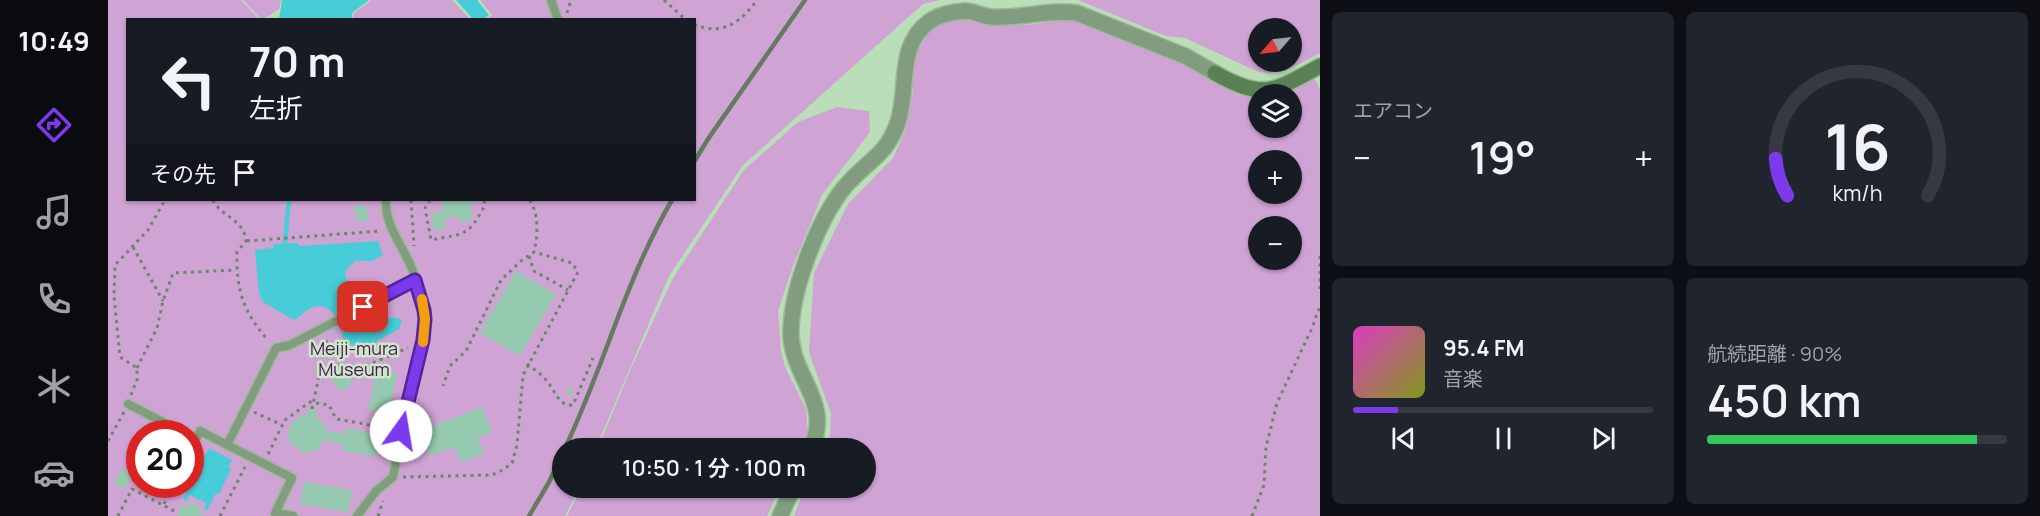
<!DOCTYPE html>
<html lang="ja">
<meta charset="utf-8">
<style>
:root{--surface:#171b24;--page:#20242c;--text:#f1f3f6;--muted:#9ea1a6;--line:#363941;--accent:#7c3aed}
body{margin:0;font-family:Manrope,"Noto Sans JP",sans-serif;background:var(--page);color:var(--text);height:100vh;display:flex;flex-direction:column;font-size:22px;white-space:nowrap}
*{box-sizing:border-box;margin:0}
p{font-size:20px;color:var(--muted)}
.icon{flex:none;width:33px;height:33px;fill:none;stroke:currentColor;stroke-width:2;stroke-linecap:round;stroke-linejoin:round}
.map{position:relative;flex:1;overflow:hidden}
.details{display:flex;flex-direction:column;gap:12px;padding:12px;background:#0d0f14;width:720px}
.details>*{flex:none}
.top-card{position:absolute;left:18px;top:18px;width:570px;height:183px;border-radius:0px;box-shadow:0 2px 4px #0004;background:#171b24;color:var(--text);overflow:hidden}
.needle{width:39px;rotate:242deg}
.fabs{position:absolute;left:1140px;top:18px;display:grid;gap:12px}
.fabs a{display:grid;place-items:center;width:54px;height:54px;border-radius:50%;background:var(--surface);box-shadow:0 2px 4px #0004;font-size:30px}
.speed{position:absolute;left:18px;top:420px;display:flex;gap:12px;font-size:30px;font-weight:700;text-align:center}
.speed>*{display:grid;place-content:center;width:78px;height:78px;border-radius:50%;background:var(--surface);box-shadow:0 2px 4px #0004;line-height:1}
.speed .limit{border:9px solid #d22;background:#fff;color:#111}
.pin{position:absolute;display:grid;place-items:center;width:51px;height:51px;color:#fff;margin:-26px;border-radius:12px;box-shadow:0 3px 9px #0006}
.me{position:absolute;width:66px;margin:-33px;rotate:13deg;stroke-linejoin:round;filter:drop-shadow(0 0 4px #0008)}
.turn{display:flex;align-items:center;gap:21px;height:126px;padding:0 24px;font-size:27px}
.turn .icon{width:78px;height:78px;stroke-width:2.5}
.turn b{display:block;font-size:42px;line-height:51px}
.then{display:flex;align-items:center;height:57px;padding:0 24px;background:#0003;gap:12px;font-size:22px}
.big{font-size:45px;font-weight:600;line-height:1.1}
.details .card{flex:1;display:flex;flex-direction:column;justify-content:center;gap:9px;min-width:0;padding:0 21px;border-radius:9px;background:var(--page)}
.details .dial{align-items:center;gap:0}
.dial svg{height:156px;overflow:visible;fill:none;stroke:var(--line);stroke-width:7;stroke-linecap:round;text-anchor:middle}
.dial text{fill:var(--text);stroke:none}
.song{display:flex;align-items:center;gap:18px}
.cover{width:72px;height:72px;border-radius:9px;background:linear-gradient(135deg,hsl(310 70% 55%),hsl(70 70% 35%))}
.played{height:6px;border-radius:3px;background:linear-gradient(90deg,var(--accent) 15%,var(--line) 15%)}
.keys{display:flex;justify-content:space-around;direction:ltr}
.heat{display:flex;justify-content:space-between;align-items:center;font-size:33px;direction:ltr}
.charge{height:9px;border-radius:4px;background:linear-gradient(90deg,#34c759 90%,var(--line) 0)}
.details .tiles{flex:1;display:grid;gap:12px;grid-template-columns:repeat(2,1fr)}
.trip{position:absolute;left:444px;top:438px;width:324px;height:60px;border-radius:30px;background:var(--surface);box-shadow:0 2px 4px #0004;font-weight:600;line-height:60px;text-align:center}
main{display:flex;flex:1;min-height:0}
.tab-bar{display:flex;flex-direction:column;width:108px;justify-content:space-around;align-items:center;background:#090b0e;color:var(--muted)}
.tab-bar .icon{width:42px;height:42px}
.tab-bar .current{color:var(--accent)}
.tab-bar b{font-size:27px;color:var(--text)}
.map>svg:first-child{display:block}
.green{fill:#d0a3d5;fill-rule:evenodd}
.water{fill:#47cdd7}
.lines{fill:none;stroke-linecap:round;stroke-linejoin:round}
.stream{stroke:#47cdd7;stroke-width:4.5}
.building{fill:#96cab0}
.lane-casing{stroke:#9bba98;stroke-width:11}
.street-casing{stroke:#9bba98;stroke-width:18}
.secondary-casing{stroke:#9bba98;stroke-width:18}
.path{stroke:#6d866b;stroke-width:3;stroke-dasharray:3 4.5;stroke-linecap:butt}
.lane{stroke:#819c7f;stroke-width:8}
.street{stroke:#819c7f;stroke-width:15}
.secondary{stroke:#598156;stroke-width:15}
.rail{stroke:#647b62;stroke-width:4.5}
.route-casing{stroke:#51269a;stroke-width:15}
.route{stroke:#7c3aed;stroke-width:10}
.slow{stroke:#f59e0b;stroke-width:10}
.labels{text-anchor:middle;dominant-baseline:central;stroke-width:5;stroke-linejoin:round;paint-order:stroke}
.park-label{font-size:18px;fill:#580f62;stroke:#c7ebc3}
</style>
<main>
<nav class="tab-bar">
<b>10:49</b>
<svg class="icon current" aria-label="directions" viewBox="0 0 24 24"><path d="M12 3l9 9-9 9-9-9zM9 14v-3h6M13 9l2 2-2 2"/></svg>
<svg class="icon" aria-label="music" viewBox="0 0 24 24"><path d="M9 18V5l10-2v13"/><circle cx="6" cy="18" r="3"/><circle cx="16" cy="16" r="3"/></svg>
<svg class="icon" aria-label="phone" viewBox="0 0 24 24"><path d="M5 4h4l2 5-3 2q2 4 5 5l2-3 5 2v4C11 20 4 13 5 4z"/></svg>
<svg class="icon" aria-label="climate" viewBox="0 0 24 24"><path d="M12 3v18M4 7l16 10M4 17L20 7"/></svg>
<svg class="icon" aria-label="car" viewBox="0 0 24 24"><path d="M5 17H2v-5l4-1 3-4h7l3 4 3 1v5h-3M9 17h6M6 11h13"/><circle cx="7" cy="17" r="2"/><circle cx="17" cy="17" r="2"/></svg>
</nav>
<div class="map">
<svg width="1212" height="516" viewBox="0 0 1212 516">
<rect width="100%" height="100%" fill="#badeb7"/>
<g class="green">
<path d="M 0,0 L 133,0 L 151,19 L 20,20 L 20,200 L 586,200 L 586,20 L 380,19 L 384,15 L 372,0 L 832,0 L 815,4 L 635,165 L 561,276 L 488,448 L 454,448 L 454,488 L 471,488 L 457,516 L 0,516 ZM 32,434 L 82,434 L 82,484 L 32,484 Z"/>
<path d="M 135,0 L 173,0 L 171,9 L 154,20 Z"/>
<path d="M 264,0 L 344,0 L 362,19 L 244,19 L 247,12 Z"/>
<path d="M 970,0 L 1212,0 L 1212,53 C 1191,64 1172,78 1148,71 L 1077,38 L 1058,36 ZM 1150,28 L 1184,28 L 1184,62 L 1150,62 Z"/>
<path d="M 860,17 L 881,24 L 918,25 L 964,19 L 1053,55 L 1076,60 L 1131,95 L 1150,99 L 1150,128 L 1184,128 L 1184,94 L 1176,94 L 1206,78 L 1212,89 L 1212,516 L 686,516 L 697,488 L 758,488 L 758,448 L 716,448 L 722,436 L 723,414 L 701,352 L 706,273 L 740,204 L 785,158 L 798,129 L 805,90 L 805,66 L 810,50 L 825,25 L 834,21 ZM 1150,160 L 1184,160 L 1184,194 L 1150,194 ZM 1150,226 L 1184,226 L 1184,260 L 1150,260 Z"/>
<path d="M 729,107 L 761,111 L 762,132 L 714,195 L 685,266 L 670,311 L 673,351 L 677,367 L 698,409 L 700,433 L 692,448 L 490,448 L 524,366 L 565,278 L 636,170 L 690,122 Z"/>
<path d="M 473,488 L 672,488 L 659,516 L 459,516 Z"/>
</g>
<g class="water">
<path d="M 174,0 L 261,0 L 245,12 L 243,19 L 171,19 Z"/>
<path d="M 348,0 L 369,0 L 381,15 L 376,19 L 365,19 Z"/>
<path d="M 270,241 L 275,255 L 264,261 L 247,261 L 238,270 L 237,275 L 258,317 C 270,322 282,313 294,320 L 291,329 L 259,347 L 237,344 C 233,330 227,301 206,307 C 198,309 193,316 186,320 L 155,302 L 151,293 L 147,250 L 165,248 L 166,244 L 189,243 L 192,246 Z"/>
<path d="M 101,448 L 124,460 L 120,467 L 123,469 L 111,494 L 108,493 L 99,511 L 96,509 L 98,503 L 82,495 L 78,501 L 75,499 L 94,455 L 97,456 Z"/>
</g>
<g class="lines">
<path class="stream" d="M 177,242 L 181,200"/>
</g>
<g class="building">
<path d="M 333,200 L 375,200 L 362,204 L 365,216 L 360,222 L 353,222 L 348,216 L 337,219 L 339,228 L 326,231 L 322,214 L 336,210 Z"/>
<path d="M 258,205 L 261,220 L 249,222 L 246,206 Z"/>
<path d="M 408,271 L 448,294 L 412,356 L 372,333 Z"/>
<path d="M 269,369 L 289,373 L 281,414 L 260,410 Z"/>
<circle cx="234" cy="381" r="9"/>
<path d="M 460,387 L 466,390 L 464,395 L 458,392 Z"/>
<path d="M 374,407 L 384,432 L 370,438 L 376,454 L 353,462 L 346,447 L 322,456 L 312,431 Z"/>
<path d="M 200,408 L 209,410 L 208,418 L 212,419 L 217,427 L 217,430 L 236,434 L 237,428 L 271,434 L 267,457 L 233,450 L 235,444 L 215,440 L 212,446 L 213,448 L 207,451 L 206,450 L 201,453 L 192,451 L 188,447 L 186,448 L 180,440 L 182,439 L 180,434 L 182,424 L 194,415 L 198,416 Z"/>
<path d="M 14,469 L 24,474 L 17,489 L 6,484 Z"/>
<path d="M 196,482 L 244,490 L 240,512 L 192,504 Z"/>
<path d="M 83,502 L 91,506 L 90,508 L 93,509 L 91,513 L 97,516 L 69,516 L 74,505 L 78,506 Z"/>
</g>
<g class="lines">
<g class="lane-casing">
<g id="lane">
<path d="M 443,0 L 450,20"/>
<path d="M 20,404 L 78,434"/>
<path d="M 82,436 L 88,439 L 92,431 L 184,478 L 167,513 L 185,516"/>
<path d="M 119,445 L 168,348 L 182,345 L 307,280"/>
<path d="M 249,516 L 268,491 L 285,477 L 316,327 C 318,306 310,283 302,264 C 292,242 277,225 278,200"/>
</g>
</g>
<g class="street-casing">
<g id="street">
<path d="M 703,448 C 726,401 680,375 683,328 C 685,285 713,210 743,180 C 763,159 778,154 789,125 C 802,90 787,46 822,21 C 832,14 845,12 857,11 C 866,11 874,16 883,17 C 912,19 941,9 969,13 L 1077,56 L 1107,73"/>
<path d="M 672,516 L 685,488"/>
</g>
</g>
<g class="secondary-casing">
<path id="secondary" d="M 1107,73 C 1156,101 1166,91 1212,66"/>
</g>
<g class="path">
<path d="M 556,0 L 578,20"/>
<path d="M 459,13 L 463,0"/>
<path d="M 586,24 C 614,37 633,22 649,0"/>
<path d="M 105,200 C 113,217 136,219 138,241 L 129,252 C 128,289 135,312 160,340"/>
<path d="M 303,200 L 306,246"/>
<path d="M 322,200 L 317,208 L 323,240 C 358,233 360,237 377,205 L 376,200"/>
<path d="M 422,200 C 431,216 430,234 426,252"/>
<path d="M 139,241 L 273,231"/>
<path d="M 25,247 L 55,301"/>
<path d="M 421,256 L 426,271 L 460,290"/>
<path d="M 1212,256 L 1212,293"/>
<path d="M 419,364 C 426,369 433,374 438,380 C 447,389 450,407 465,405 L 485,358"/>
<path d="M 213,365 L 257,366 L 300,348"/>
<path d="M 29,368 L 49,328 L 55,301 L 65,273 L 128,270"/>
<path d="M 23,395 L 29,380 L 29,368 L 12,357 L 6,296 L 7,265 L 40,230 L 57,200"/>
<path d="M 204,409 L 219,338"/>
<path d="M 146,412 L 174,425"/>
<path d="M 0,441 L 16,412"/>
<path d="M 160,454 L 177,420 L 202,402 L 221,405 L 228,419 L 285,429"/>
<path d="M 295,477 L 384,475 L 395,470 L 404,463 L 409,445 L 415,375 L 470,272 L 464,263 L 426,252 L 413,261 L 393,280 L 358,351 L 342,366 L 335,386"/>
<path d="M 56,504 L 66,484"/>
<path d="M 10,516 L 24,489 L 70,513"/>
<path d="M 112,516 L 137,467"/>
<path d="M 270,516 L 275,501"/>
<path d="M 1144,516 L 1156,485 L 1158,447 L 1169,403 L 1204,328 L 1212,306"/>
</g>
<use href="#lane" class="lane"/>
<use href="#street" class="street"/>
<use href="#secondary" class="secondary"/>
<g class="rail">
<path d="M 586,162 L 600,139 L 697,0"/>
<path d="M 457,448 C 496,367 518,278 564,200"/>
<path d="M 421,516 L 440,484 L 454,455"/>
</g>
</g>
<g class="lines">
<g class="route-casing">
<path id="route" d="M 255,307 L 307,280 L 316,310 L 317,319 L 315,340 L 293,431"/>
</g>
<use href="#route" class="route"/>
<path class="slow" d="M 314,299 L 317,319 L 315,342"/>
</g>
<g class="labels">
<g class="park-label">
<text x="246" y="348">Meiji-mura<tspan x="246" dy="21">Museum</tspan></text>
</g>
</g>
</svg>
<div class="fabs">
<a><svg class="needle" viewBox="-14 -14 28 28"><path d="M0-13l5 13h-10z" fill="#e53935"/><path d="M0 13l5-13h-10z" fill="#9ea1a6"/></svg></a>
<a><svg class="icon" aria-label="layers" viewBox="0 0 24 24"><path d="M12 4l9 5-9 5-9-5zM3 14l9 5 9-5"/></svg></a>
<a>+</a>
<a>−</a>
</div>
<div class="speed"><div class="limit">20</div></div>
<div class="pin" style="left:255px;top:307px;background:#d93025"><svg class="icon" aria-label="arrive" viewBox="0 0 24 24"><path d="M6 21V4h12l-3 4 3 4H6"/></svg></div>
<svg class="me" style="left:293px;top:431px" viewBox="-20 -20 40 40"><circle r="19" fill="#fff"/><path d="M0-13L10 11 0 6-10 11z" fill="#7c3aed"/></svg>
<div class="trip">10:50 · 1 分 · 100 m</div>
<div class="top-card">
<div class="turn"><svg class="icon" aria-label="left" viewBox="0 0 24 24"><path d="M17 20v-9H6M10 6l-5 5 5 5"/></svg><div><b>70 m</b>左折</div></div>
<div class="then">その先<svg class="icon" aria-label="arrive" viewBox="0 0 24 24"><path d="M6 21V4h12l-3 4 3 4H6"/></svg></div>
</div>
</div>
<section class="details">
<div class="tiles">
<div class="card"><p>エアコン</p>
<div class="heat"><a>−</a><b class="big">19°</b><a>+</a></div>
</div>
<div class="card dial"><svg viewBox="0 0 100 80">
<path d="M14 69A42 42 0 1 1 86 69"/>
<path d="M14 69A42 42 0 0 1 8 50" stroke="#7c3aed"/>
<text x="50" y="56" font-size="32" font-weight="700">16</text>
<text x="50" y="72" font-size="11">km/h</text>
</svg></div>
<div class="card">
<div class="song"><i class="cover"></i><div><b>95.4 FM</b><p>音楽</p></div></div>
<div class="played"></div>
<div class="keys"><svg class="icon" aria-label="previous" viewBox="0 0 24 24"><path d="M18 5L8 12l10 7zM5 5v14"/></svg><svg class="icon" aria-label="pause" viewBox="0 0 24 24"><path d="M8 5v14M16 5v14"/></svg><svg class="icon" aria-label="next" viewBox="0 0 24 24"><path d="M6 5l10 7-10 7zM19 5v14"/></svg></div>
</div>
<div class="card"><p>航続距離 · 90%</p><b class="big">450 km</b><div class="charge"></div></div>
</div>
</section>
</main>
